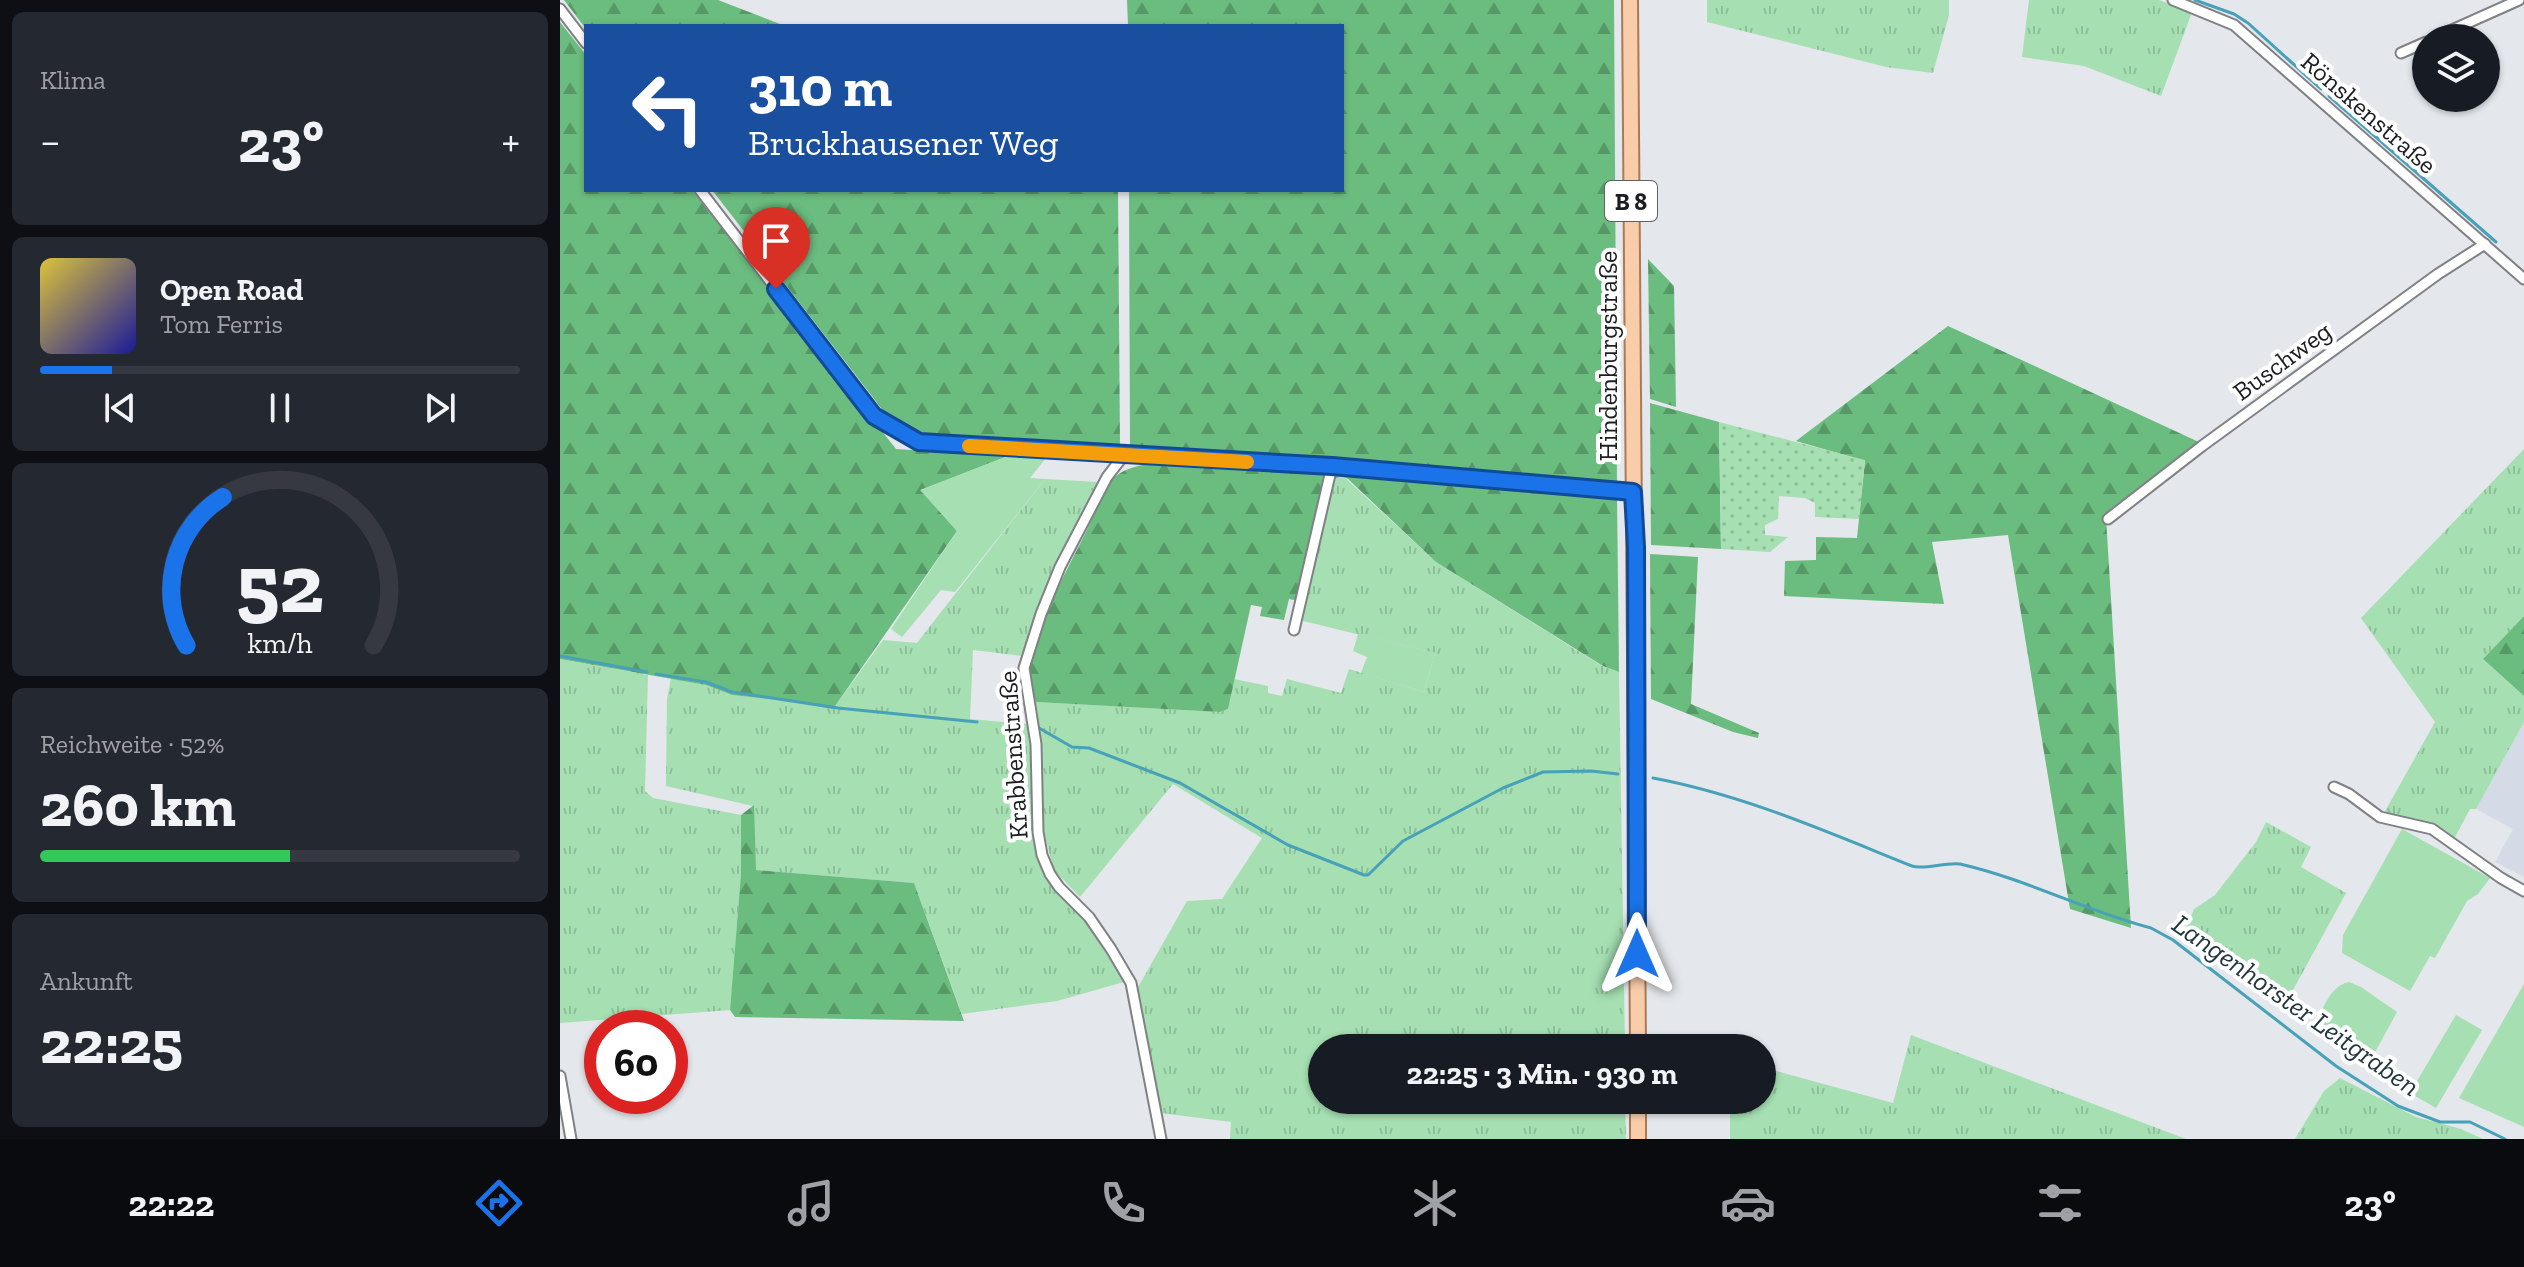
<!DOCTYPE html>
<html lang="de">
<meta charset="utf-8">
<style>
:root{--surface:#171b24;--page:#242831;--text:#f1f3f6;--muted:#9ea1a6;--line:#363941;--accent:#1a73e8}
body{margin:0;font-family:"Zilla Slab",serif;background:var(--page);color:var(--text);height:100vh;display:flex;flex-direction:column;font-size:30px;white-space:nowrap}
*{box-sizing:border-box;margin:0}
p{font-size:26px;color:var(--muted)}
.icon{flex:none;width:44px;height:44px;fill:none;stroke:currentColor;stroke-width:2;stroke-linecap:round;stroke-linejoin:round}
.map{position:relative;flex:1;overflow:hidden}
.drawer{display:flex;flex-direction:column;gap:12px;padding:12px;background:#0d0f14;width:560px}
.drawer>*{flex:none}
.top-card{position:absolute;left:24px;top:24px;width:760px;height:168px;border-radius:0px;box-shadow:0 2px 6px #0004;background:#1a4fa0;color:#fff;overflow:hidden}
.controls{position:absolute;left:1852px;top:24px;display:grid;gap:16px}
.controls a{display:grid;place-items:center;width:88px;height:88px;border-radius:50%;background:var(--surface);box-shadow:0 2px 6px #0004;font-size:40px}
.speed{position:absolute;left:24px;top:1010px;display:flex;gap:16px;font-size:40px;font-weight:700;text-align:center}
.speed>*{display:grid;place-content:center;width:104px;height:104px;border-radius:50%;background:var(--surface);box-shadow:0 2px 6px #0004;line-height:1}
.speed .limit{border:12px solid #d22;background:#fff;color:#111}
.pin{position:absolute;display:grid;place-items:center;width:68px;height:68px;color:#fff;margin:-82px -34px;border-radius:50% 50% 50% 0;rotate:-45deg;box-shadow:0 0 8px #0007}
.pin .icon{rotate:45deg}
.me{position:absolute;width:88px;margin:-44px;rotate:0deg;stroke-linejoin:round;filter:drop-shadow(0 0 6px #0008)}
.turn{display:flex;align-items:center;gap:28px;height:168px;padding:0 32px;font-size:36px}
.turn .icon{width:104px;height:104px;stroke-width:2.5}
.turn b{display:block;font-size:56px;line-height:68px}
.big{font-size:60px;font-weight:700;line-height:1.1}
.drawer .card{flex:1;display:flex;flex-direction:column;justify-content:center;gap:12px;min-width:0;padding:0 28px;border-radius:12px;background:var(--page)}
.drawer .dial{align-items:center;gap:0}
.dial svg{height:208px;overflow:visible;fill:none;stroke:var(--line);stroke-width:7;stroke-linecap:round;text-anchor:middle}
.dial text{fill:var(--text);stroke:none}
.song{display:flex;align-items:center;gap:24px}
.cover{width:96px;height:96px;border-radius:12px;background:linear-gradient(135deg,hsl(50 70% 55%),hsl(240 70% 35%))}
.played{height:8px;border-radius:4px;background:linear-gradient(90deg,var(--accent) 15%,var(--line) 15%)}
.keys{display:flex;justify-content:space-around;direction:ltr}
.heat{display:flex;justify-content:space-between;align-items:center;font-size:44px;direction:ltr}
.charge{height:12px;border-radius:6px;background:linear-gradient(90deg,#34c759 52%,var(--line) 0)}
.trip{position:absolute;left:748px;top:1034px;width:468px;height:80px;border-radius:40px;background:var(--surface);box-shadow:0 2px 6px #0004;font-weight:700;line-height:80px;text-align:center}
.dock{display:flex;height:128px;justify-content:space-around;align-items:center;background:#090b0e;color:var(--muted)}
.dock .icon{width:56px;height:56px}
.dock .selected{color:var(--accent)}
.dock b{font-size:36px;color:var(--text)}
main{display:flex;flex:1;min-height:0}
.map>svg:first-child{display:block}
.built{fill:#d4dbe6}
.grass{fill:url(#grass-tufts)}
.forest{fill:url(#forest-firs)}
.garden{fill:url(#garden-dots)}
.pitch{fill:#a5dfb2}
.lines{fill:none;stroke-linecap:round;stroke-linejoin:round}
.stream{stroke:#47a1b8;stroke-width:3}
.minor-casing{stroke:#7f8185;stroke-width:13}
.primary-casing{stroke:#aa7a54;stroke-width:18}
.minor{stroke:#fff;stroke-width:9}
.primary{stroke:#facdaa;stroke-width:14}
.route-casing{stroke:#114b97;stroke-width:20}
.route{stroke:#1a73e8;stroke-width:14}
.slow{stroke:#f59e0b;stroke-width:14}
.labels{text-anchor:middle;dominant-baseline:central;stroke-width:8;stroke-linejoin:round;paint-order:stroke}
.shield{fill:#fff;stroke:#606162;stroke-width:2}
.shield-label{font-size:24px;font-weight:bold;fill:#1c1d1f}
.street-label{font-size:26px;fill:#1c1d1f;stroke:#fff}
.water-label{font-size:28px;font-style:italic;fill:#21373d;stroke:#fff}
</style>
<main>
<section class="drawer">
<div class="card"><p>Klima</p>
<div class="heat"><a>−</a><b class="big">23°</b><a>+</a></div>
</div>
<div class="card">
<div class="song"><i class="cover"></i><div><b>Open Road</b><p>Tom Ferris</p></div></div>
<div class="played"></div>
<div class="keys"><svg class="icon" aria-label="previous" viewBox="0 0 24 24"><path d="M18 5L8 12l10 7zM5 5v14"/></svg><svg class="icon" aria-label="pause" viewBox="0 0 24 24"><path d="M8 5v14M16 5v14"/></svg><svg class="icon" aria-label="next" viewBox="0 0 24 24"><path d="M6 5l10 7-10 7zM19 5v14"/></svg></div>
</div>
<div class="card dial"><svg viewBox="0 0 100 80">
<path d="M14 69A42 42 0 1 1 86 69"/>
<path d="M14 69A42 42 0 0 1 28 12" stroke="#1a73e8"/>
<text x="50" y="56" font-size="32" font-weight="700">52</text>
<text x="50" y="72" font-size="11">km/h</text>
</svg></div>
<div class="card"><p>Reichweite · 52%</p><b class="big">260 km</b><div class="charge"></div></div>
<div class="card"><p>Ankunft</p><b class="big">22:25</b></div>
</section>
<div class="map">
<svg width="1964" height="1139" viewBox="0 0 1964 1139">
<defs>
<pattern id="grass-tufts" width="24" height="20" patternUnits="userSpaceOnUse" patternTransform="scale(2)"><rect width="24" height="20" fill="#a5dfb2"/><path d="M3 7l-1-3M5 7V3M7 7l1-3M15 17l-1-3M17 17v-4M19 17l1-3" fill="none" stroke="#8dbf99"/></pattern>
<pattern id="forest-firs" width="22" height="20" patternUnits="userSpaceOnUse" patternTransform="scale(2)"><rect width="22" height="20" fill="#6bbc7f"/><path d="M5 1l3.5 6h-7zM16 11l3.5 6h-7z" fill="#579867"/></pattern>
<pattern id="garden-dots" width="8" height="8" patternUnits="userSpaceOnUse" patternTransform="scale(2)"><rect width="8" height="8" fill="#a5dfb2"/><path d="M2 2h.1M6 6h.1" fill="none" stroke="#8dbf99" stroke-width="1.8" stroke-linecap="round"/></pattern>
</defs>
<rect width="100%" height="100%" fill="#e4e7eb"/>
<path class="built" d="M 1964,722 L 1964,877 L 1935,862 L 1953,829 L 1916,809 Z"/>
<g class="grass">
<path d="M 1147,0 L 1389,0 L 1389,15 L 1373,73 L 1326,67 L 1147,22 Z"/>
<path d="M 1469,0 L 1599,0 L 1632,12 L 1601,96 L 1524,66 L 1462,57 Z"/>
<path d="M 1964,449 L 1964,616 L 1923,659 L 1964,696 L 1964,722 L 1916,809 L 1910,809 L 1894,839 L 1823,815 L 1875,722 L 1801,618 Z"/>
<path d="M 783,476 L 876,562 L 1042,666 L 1059,672 L 1065,1048 L 762,1048 L 762,1100 L 1065,1100 L 1066,1139 L 670,1139 L 671,1122 L 601,1113 L 577,989 L 627,901 L 662,899 L 702,838 L 613,784 L 520,897 L 494,870 L 483,830 L 476,702 L 660,712 L 668,709 L 674,679 L 708,686 L 708,693 L 722,696 L 727,679 L 781,693 L 789,669 L 864,692 L 875,653 L 739,620 L 772,480 Z"/>
<path d="M 485,479 L 538,482 L 477,612 L 463,656 L 413,650 L 410,719 L 466,724 L 471,731 L 473,837 L 481,869 L 502,897 L 528,924 L 564,982 L 497,1001 L 402,1014 L 354,883 L 195,870 L 193,806 L 106,786 L 107,699 L 111,678 L 146,685 L 172,695 L 236,702 L 273,709 L 323,640 L 357,643 Z"/>
<path d="M 0,659 L 88,675 L 85,791 L 93,798 L 181,815 L 181,873 L 170,1010 L 0,1023 Z"/>
<path d="M 1706,822 L 1751,847 L 1741,867 L 1786,893 L 1722,1010 L 1625,933 L 1634,909 L 1655,895 L 1696,842 Z"/>
<path d="M 1351,1035 L 1626,1139 L 1170,1139 L 1170,1100 L 1202,1100 L 1202,1067 L 1333,1103 Z"/>
<path d="M 1780,1078 L 1856,1117 L 1901,1129 L 1923,1139 L 1735,1139 L 1764,1091 Z"/>
</g>
<g class="forest">
<path d="M 4,0 L 158,0 L 225,26 L 26,26 L 26,29 Z"/>
<path d="M 567,0 L 1054,0 L 1057,486 L 570,447 L 569,190 L 782,190 L 782,26 L 568,26 Z"/>
<path d="M 0,22 L 26,55 L 26,190 L 132,190 L 336,449 L 448,456 L 361,490 L 397,531 L 273,709 L 236,702 L 172,695 L 146,685 L 0,659 Z"/>
<path d="M 152,190 L 558,190 L 560,448 L 359,434 L 329,418 Z"/>
<path d="M 1088,259 L 1114,286 L 1116,407 L 1090,399 Z"/>
<path d="M 1388,326 L 1641,443 L 1546,517 L 1571,928 L 1510,909 L 1448,535 L 1372,542 L 1384,604 L 1224,596 L 1225,561 L 1256,560 L 1256,537 L 1297,538 L 1305,461 L 1236,441 Z"/>
<path d="M 1090,403 L 1159,422 L 1161,549 L 1091,545 Z"/>
<path d="M 611,460 L 711,468 L 757,468 L 767,479 L 739,601 L 729,599 L 724,620 L 700,616 L 702,607 L 691,605 L 668,709 L 660,712 L 476,702 C 474,695 469,686 469,679 C 470,636 506,572 525,534 C 534,517 538,493 553,479 C 566,465 593,463 611,460 Z"/>
<path d="M 775,470 L 1057,495 L 1059,672 L 1043,666 L 876,562 L 788,479 L 782,476 L 772,480 Z"/>
<path d="M 1090,554 L 1138,557 L 1131,704 L 1199,733 L 1198,738 L 1173,732 L 1091,699 Z"/>
<path d="M 1964,616 L 1964,696 L 1923,659 Z"/>
<path d="M 194,805 L 196,870 L 354,883 L 404,1021 L 175,1017 L 170,1010 L 181,873 L 181,815 Z"/>
</g>
<path class="garden" d="M 1159,422 L 1305,460 L 1299,519 L 1255,517 L 1255,503 L 1245,498 L 1219,496 L 1218,519 L 1205,525 L 1205,535 L 1228,537 L 1210,552 L 1161,549 Z"/>
<g class="pitch">
<path d="M 448,456 L 486,458 L 470,478 L 485,479 L 395,592 L 381,590 L 342,637 L 331,629 L 397,531 L 360,490 Z"/>
<path d="M 798,634 L 875,653 L 864,692 L 801,673 L 807,657 L 793,651 Z"/>
<path d="M 1842,829 L 1930,878 L 1918,894 L 1907,901 L 1875,958 L 1870,956 L 1850,991 L 1782,953 L 1783,935 Z"/>
<path d="M 1789,982 L 1801,987 L 1837,1012 L 1809,1063 C 1783,1050 1745,1040 1766,1002 C 1772,992 1777,985 1789,982 Z"/>
<path d="M 1964,984 L 1964,1127 L 1899,1098 Z"/>
<path d="M 1896,1015 L 1922,1030 L 1876,1108 L 1850,1093 Z"/>
</g>
<g class="lines">
<g class="stream">
<path d="M 1635,0 L 1674,14 L 1688,23 L 1761,89"/>
<path d="M 1769,96 L 1936,242"/>
<path d="M 0,656 L 87,672"/>
<path d="M 96,674 L 146,682 L 172,692 L 278,708 L 417,722"/>
<path d="M 479,728 L 512,747 L 529,748 L 620,783 L 728,845 L 804,875 L 808,875 L 843,841 L 943,788 L 983,772 L 1031,771 L 1058,774"/>
<path d="M 1093,778 C 1184,795 1267,832 1352,866 C 1363,870 1386,862 1400,864 C 1466,879 1526,911 1591,928 L 1613,940 L 1776,1066 L 1838,1106 L 1880,1122 L 1910,1122 L 1945,1139"/>
</g>
<g class="minor-casing">
<g id="minor">
<path d="M 1613,0 L 1674,25 L 1964,279"/>
<path d="M 0,9 L 26,43"/>
<path d="M 1874,38 L 1959,0"/>
<path d="M 1841,53 L 1866,42"/>
<path d="M 140,190 L 314,416 L 359,442 L 772,466 L 1073,492"/>
<path d="M 564,455 L 547,477 L 500,567 L 481,614 L 464,668 L 476,744 L 478,832 L 482,855 L 490,874 L 499,887 L 529,917 L 551,949 L 571,983 L 601,1139"/>
<path d="M 1548,519 L 1642,446 L 1878,274 L 1925,244"/>
<path d="M 734,630 L 772,466"/>
<path d="M 1774,787 L 1789,794 L 1820,817 L 1872,829 L 1941,878 L 1964,891"/>
<path d="M 0,1076 L 11,1139"/>
</g>
</g>
<g class="primary-casing">
<g id="primary">
<path d="M 1070,0 L 1078,1048"/>
<path d="M 1078,1100 L 1078,1139"/>
</g>
</g>
<use href="#minor" class="minor"/>
<use href="#primary" class="primary"/>
</g>
<g class="lines">
<g class="route-casing">
<path id="route" d="M 216,289 L 314,416 L 359,442 L 772,466 L 1073,492 L 1076,547 L 1077,954"/>
</g>
<use href="#route" class="route"/>
<path class="slow" d="M 409,446 L 687,462"/>
</g>
<g class="labels">
<rect class="shield" x="1045" y="181" width="52" height="40" rx="6"/>
<g class="shield-label">
<text x="1071" y="201">B 8</text>
</g>
<g class="street-label">
<text transform="translate(1809 113) rotate(41)">Rönskenstraße</text>
<text transform="translate(1048 356) rotate(-90)">Hindenburgstraße</text>
<text transform="translate(1722 361) rotate(-36)">Buschweg</text>
<text transform="translate(453 755) rotate(-94)">Krabbenstraße</text>
</g>
<g class="water-label">
<text transform="translate(1736 1005) rotate(35)">Langenhorster Leitgraben</text>
</g>
</g>
</svg>
<div class="controls">
<a><svg class="icon" aria-label="layers" viewBox="0 0 24 24"><path d="M12 4l9 5-9 5-9-5zM3 14l9 5 9-5"/></svg></a>
</div>
<div class="speed"><div class="limit">60</div></div>
<div class="pin" style="left:216px;top:289px;background:#d93025"><svg class="icon" aria-label="arrive" viewBox="0 0 24 24"><path d="M6 21V4h12l-3 4 3 4H6"/></svg></div>
<svg class="me" style="left:1077px;top:954px" viewBox="-20 -20 40 40"><path d="M0-17L14 15 0 8-14 15z" fill="#1a73e8" stroke="#fff" stroke-width="4"/></svg>
<div class="trip">22:25 · 3 Min. · 930 m</div>
<div class="top-card">
<div class="turn"><svg class="icon" aria-label="left" viewBox="0 0 24 24"><path d="M17 20v-9H6M10 6l-5 5 5 5"/></svg><div><b>310 m</b>Bruckhausener Weg</div></div>
</div>
</div>
</main>
<nav class="dock">
<b>22:22</b>
<svg class="icon selected" aria-label="directions" viewBox="0 0 24 24"><path d="M12 3l9 9-9 9-9-9zM9 14v-3h6M13 9l2 2-2 2"/></svg>
<svg class="icon" aria-label="music" viewBox="0 0 24 24"><path d="M9 18V5l10-2v13"/><circle cx="6" cy="18" r="3"/><circle cx="16" cy="16" r="3"/></svg>
<svg class="icon" aria-label="phone" viewBox="0 0 24 24"><path d="M5 4h4l2 5-3 2q2 4 5 5l2-3 5 2v4C11 20 4 13 5 4z"/></svg>
<svg class="icon" aria-label="climate" viewBox="0 0 24 24"><path d="M12 3v18M4 7l16 10M4 17L20 7"/></svg>
<svg class="icon" aria-label="car" viewBox="0 0 24 24"><path d="M5 17H2v-5l4-1 3-4h7l3 4 3 1v5h-3M9 17h6M6 11h13"/><circle cx="7" cy="17" r="2"/><circle cx="17" cy="17" r="2"/></svg>
<svg class="icon" aria-label="filters" viewBox="0 0 24 24"><path d="M4 7h16M4 17h16"/><circle cx="9" cy="7" r="2"/><circle cx="15" cy="17" r="2"/></svg>
<b>23°</b>
</nav>
